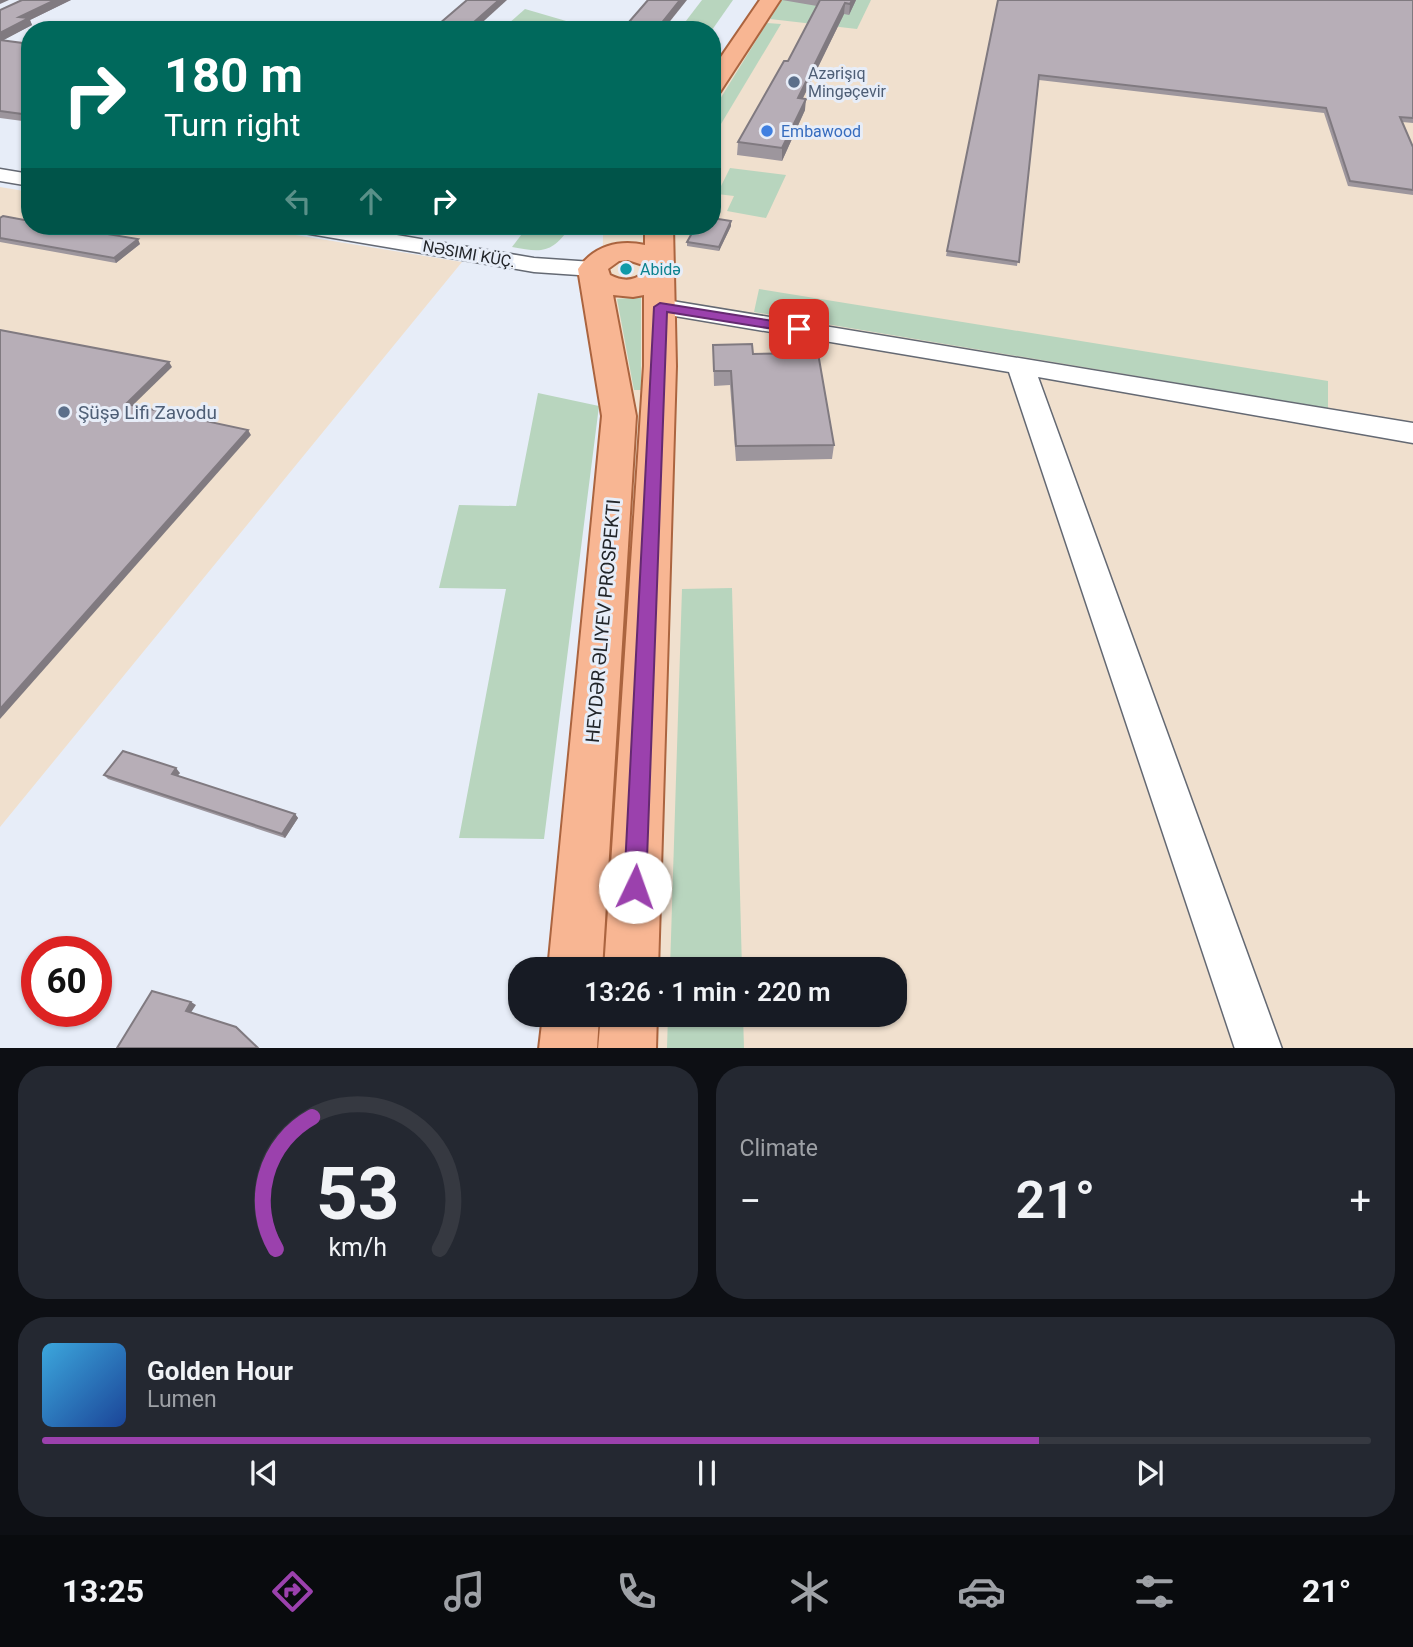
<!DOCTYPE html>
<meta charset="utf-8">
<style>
:root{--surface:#171b24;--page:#242831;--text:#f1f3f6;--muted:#9ea1a6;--line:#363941;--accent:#9b41ad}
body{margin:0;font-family:Roboto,sans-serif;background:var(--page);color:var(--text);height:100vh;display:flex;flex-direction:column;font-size:26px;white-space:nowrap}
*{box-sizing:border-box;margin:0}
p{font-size:23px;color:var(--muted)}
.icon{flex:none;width:38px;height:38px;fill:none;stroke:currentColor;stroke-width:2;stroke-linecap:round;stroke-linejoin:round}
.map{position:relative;height:1048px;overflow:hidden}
.drawer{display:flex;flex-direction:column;gap:18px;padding:18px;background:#0d0f14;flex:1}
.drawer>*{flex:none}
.guide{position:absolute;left:21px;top:21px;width:700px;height:214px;border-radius:28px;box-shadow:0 2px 5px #0004;background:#00695c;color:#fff;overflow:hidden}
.speed{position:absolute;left:21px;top:936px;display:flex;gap:14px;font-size:35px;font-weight:700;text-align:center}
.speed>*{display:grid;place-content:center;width:91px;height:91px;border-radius:50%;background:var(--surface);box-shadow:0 2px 5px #0004;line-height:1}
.speed .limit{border:10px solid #d22;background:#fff;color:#111}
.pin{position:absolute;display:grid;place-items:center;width:60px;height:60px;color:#fff;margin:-30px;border-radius:14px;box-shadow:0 4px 10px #0006}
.me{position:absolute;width:77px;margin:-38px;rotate:3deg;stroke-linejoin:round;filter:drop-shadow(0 0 5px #0008)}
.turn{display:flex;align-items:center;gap:24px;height:147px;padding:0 28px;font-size:32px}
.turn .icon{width:91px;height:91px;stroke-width:2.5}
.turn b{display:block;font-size:49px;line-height:60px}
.lanes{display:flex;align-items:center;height:66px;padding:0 28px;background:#0003;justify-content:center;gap:35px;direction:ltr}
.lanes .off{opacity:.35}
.big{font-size:52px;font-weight:600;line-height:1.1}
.drawer .tile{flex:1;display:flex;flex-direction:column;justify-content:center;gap:10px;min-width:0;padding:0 24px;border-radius:28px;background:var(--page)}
.drawer .dial{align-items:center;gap:0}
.dial svg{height:182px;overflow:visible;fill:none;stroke:var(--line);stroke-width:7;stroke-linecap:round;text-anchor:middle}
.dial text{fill:var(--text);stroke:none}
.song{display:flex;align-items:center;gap:21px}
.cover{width:84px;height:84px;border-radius:10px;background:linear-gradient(135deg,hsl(200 70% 55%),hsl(220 70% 35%))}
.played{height:7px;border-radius:4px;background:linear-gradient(90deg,var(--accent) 75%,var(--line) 75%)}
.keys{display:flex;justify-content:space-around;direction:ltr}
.heat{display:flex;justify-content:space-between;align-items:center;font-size:38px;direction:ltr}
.drawer .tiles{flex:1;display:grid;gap:18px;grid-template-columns:1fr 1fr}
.tile:last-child{grid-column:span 2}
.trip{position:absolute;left:508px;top:957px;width:399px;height:70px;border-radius:28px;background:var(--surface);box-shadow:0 2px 5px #0004;font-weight:600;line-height:70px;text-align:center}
.dock{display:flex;height:112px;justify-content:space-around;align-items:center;background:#090b0e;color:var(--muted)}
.dock .icon{width:49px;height:49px}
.dock .active{color:var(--accent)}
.dock b{font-size:32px;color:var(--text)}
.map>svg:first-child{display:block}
.industrial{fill:#f0e0ce}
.green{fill:#b8d5be}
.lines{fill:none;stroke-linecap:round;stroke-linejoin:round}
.minor-casing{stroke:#646973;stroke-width:3}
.major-casing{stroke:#ab643f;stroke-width:4}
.minor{fill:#fff;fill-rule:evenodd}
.major{fill:#f8b693;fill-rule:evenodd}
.wall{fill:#9d969d}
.shaded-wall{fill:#807a80}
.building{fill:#b7aeb7;stroke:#807a80;stroke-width:2}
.route{fill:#9b41ad;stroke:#652a70;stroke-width:2}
.service-dot{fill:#5c6f8a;stroke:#e7edf8;stroke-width:2.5}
.shop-dot{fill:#3f7fe0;stroke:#e7edf8;stroke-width:2.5}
.culture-dot{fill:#0f9aa8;stroke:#e7edf8;stroke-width:2.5}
.labels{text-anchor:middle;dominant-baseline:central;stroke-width:6;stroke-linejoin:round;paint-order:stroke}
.far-service-label{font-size:16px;fill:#4e5e75;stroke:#e7edf8;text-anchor:start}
.far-shop-label{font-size:16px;fill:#366cbe;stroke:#e7edf8;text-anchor:start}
.far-street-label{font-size:16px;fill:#23262a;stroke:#e7edf8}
.far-culture-label{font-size:16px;fill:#0d838f;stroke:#e7edf8;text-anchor:start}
.service-label{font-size:19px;fill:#4e5e75;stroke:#e7edf8;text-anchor:start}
.street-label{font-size:19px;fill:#23262a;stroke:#e7edf8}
</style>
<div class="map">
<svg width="1413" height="1049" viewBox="0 0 1413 1049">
<rect width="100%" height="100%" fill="#e7edf8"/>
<g class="industrial">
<path d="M 776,0 L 1413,0 L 1413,1048 L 590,1049 L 591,1015 L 894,1015 L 894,970 L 591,969 L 603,235 L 610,226 L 712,226 L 712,87 Z"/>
<path d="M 0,187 L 30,192 L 30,226 L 240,226 L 462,262 L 0,827 Z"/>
</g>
<g class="green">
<path d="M 702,0 L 733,0 L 712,30 L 679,30 Z"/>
<path d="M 782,0 L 871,0 L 857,29 L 770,19 Z"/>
<path d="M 525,9 L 597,30 L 501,30 Z"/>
<path d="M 767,23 L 781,24 L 712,139 L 712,112 Z"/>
<path d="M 730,168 L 786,175 L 766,218 L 727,211 L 734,196 L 717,194 Z"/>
<path d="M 528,226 L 571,226 C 552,253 543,253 512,247 Z"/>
<path d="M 759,289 L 1328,381 L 1328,408 L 754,312 Z"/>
<path d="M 641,297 L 641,390 L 634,390 L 617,299 Z"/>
<path d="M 538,393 L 599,406 L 544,839 L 459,838 L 506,589 L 439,588 L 459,505 L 516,506 Z"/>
<path d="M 732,588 L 742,969 L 670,969 L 682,589 Z"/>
<path d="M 668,1015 L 743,1015 L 744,1048 L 667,1048 Z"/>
</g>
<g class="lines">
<g class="minor-casing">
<g id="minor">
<path d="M 0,169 L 30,174 L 30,186 L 0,181 Z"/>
<path d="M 293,226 L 343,226 L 534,258 L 593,262 L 601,264 L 605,269 L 601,274 L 593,276 L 534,272 L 304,233 L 296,231 Z"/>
<path d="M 660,299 L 1413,423 L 1413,443 L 1038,377 L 1282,1049 L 1235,1049 L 1009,372 L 651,312 L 647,307 L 651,302 Z"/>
</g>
</g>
<g class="major-casing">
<g id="major">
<path d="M 760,0 L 780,0 L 720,92 L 712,94 L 712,70 Z"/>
<path d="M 645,226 L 673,226 L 676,366 L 658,970 L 604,970 L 644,366 L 644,295 L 633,297 L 613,295 L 636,416 L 602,970 L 548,970 L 602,416 L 578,269 C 593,246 619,239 645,245 ZM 628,260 L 643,265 L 643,273 C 633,282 622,281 610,275 L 608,269 L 619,261 Z"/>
<path d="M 543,1015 L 599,1015 L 597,1049 L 539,1049 Z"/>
<path d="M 601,1015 L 657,1015 L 656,1049 L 598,1049 Z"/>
</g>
</g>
<use href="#minor" class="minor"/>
<use href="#major" class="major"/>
</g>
<g class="wall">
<path d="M 22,0 L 71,0 L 30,20 L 32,25 L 3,40 L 30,44 L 30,122 L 0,118 L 0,10 Z"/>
<path d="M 782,0 L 856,0 L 849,15 L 844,14 L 803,98 L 805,110 L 782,161 L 737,155 L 738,142 L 788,61 L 817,6 Z"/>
<path d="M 998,0 L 1413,0 L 1413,123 L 1402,122 L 1413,147 L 1413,195 L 1348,186 L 1324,113 L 1039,80 L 1017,266 L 946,256 Z"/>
<path d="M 0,218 L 140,244 L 116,263 L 0,242 Z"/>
<path d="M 731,226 L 719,251 L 687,246 L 687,242 Z"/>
<path d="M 713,345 L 753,354 L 834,445 L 832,459 L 736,461 L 730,385 L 714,386 Z"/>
<path d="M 180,773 L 177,776 L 295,814 L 298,818 L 285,838 L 108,779 L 104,775 Z"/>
</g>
<g class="shaded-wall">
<path d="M 0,0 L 9,0 L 0,4 Z"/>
<path d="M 55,0 L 71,0 L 30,20 L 32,25 L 0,42 L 0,33 L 19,17 Z"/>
<path d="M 499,0 L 507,0 L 474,30 L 465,30 Z"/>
<path d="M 680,0 L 687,0 L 663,30 L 656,30 Z"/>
<path d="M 852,0 L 856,0 L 849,15 L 850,4 Z"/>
<path d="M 845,3 L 844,14 L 797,110 L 798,98 Z"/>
<path d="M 806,99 L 805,110 L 782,161 L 782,148 Z"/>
<path d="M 731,221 L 731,226 L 719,251 L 719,247 Z"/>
<path d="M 138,239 L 140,244 L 116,263 L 114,258 Z"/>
<path d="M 169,362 L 172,367 L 129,409 L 126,404 Z"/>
<path d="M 248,430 L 251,435 L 0,719 L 0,709 Z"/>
<path d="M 176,768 L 180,773 L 175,778 L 172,774 Z"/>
<path d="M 295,814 L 298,818 L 285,838 L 282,834 Z"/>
<path d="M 191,1002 L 196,1005 L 190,1014 L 186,1011 Z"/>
</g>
<g class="building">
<path d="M 22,0 L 55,0 L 19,17 L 29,18 L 0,33 L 0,10 Z"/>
<path d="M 467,0 L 499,0 L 465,30 L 432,30 Z"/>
<path d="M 648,0 L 680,0 L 656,30 L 622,30 Z"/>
<path d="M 820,0 L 852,0 L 850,4 L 845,3 L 798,98 L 806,99 L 782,148 L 738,142 L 784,61 L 788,61 Z"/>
<path d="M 998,0 L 1413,0 L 1413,118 L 1400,117 L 1413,147 L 1413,190 L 1350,181 L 1326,108 L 1039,75 L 1019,262 L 947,251 Z"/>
<path d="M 0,40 L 30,44 L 30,115 L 0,111 Z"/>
<path d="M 3,216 L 30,221 L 30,226 L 59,226 L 138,239 L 114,258 L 0,238 L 0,218 Z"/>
<path d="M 712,218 L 731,221 L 719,247 L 687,242 L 696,226 L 712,226 Z"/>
<path d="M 0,330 L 169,362 L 126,404 L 248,430 L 0,709 Z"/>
<path d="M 752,344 L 753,354 L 818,353 L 834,445 L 736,446 L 731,371 L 714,371 L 713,345 Z"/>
<path d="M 123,751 L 176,768 L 172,774 L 295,814 L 282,834 L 104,775 Z"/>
<path d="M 152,991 L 191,1002 L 186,1011 L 236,1027 L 258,1048 L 117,1048 Z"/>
</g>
<path class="route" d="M 660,303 L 799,325 L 805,329 L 799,333 L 667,312 L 646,887 L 642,894 L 635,898 L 627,894 L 624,887 L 654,307 Z"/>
<g class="service-dot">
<circle cx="794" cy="82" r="7"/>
<circle cx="64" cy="412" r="7"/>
</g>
<circle class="shop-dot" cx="767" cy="131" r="7"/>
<circle class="culture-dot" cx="626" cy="269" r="7"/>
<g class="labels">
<g class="far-service-label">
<text x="808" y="73">Azərişıq<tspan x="808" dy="18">Mingəçevir</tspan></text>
</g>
<g class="far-shop-label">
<text x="781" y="131">Embawood</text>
</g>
<g class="far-street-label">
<text transform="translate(469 254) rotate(10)">NƏSIMI KÜÇ.</text>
</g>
<g class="far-culture-label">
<text x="640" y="269">Abidə</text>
</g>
<g class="service-label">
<text x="78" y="412">Şüşə Lifi Zavodu</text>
</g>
<g class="street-label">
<text transform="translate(603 621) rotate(-85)">HEYDƏR ƏLIYEV PROSPEKTI</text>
</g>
</g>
</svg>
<div class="speed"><div class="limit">60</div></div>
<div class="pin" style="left:799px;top:329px;background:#d93025"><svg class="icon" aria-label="arrive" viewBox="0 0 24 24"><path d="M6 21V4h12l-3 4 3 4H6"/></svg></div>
<svg class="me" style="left:635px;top:887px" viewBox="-20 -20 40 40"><circle r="19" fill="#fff"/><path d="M0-13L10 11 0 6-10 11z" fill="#9b41ad"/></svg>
<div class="trip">13:26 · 1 min · 220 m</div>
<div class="guide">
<div class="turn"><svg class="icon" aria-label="right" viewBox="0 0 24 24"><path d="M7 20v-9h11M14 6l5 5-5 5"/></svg><div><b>180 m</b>Turn right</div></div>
<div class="lanes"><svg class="icon off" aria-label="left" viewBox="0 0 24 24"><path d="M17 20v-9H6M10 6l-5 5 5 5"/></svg><svg class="icon off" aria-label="ahead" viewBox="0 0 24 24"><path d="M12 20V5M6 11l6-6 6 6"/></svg><svg class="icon" aria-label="right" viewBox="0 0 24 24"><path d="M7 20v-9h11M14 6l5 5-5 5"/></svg></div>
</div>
</div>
<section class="drawer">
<div class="tiles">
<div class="tile dial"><svg viewBox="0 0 100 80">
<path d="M14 69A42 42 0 1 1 86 69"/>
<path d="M14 69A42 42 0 0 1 30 11" stroke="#9b41ad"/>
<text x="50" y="56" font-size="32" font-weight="700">53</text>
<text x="50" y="72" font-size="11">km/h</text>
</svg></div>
<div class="tile"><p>Climate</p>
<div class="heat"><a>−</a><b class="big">21°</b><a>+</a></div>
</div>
<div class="tile">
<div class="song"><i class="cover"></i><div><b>Golden Hour</b><p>Lumen</p></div></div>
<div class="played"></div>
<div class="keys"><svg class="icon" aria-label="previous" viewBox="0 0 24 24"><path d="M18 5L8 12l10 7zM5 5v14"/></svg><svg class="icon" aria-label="pause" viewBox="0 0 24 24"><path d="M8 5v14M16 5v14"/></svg><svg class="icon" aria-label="next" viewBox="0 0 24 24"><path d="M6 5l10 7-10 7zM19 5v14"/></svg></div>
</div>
</div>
</section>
<nav class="dock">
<b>13:25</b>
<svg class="icon active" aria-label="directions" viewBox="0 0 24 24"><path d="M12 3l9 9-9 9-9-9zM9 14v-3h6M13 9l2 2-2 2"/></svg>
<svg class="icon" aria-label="music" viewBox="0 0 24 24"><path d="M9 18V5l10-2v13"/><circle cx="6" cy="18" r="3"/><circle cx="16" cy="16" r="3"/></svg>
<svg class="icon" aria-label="phone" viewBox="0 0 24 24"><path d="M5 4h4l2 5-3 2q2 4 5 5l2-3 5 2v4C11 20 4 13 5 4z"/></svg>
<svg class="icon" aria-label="climate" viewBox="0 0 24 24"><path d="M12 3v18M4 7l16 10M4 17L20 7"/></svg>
<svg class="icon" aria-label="car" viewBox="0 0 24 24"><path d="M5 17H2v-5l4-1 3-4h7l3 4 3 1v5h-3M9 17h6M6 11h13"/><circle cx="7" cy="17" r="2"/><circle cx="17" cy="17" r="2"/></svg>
<svg class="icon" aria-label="filters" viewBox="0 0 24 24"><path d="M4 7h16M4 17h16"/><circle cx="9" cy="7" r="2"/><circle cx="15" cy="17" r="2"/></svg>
<b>21°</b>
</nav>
